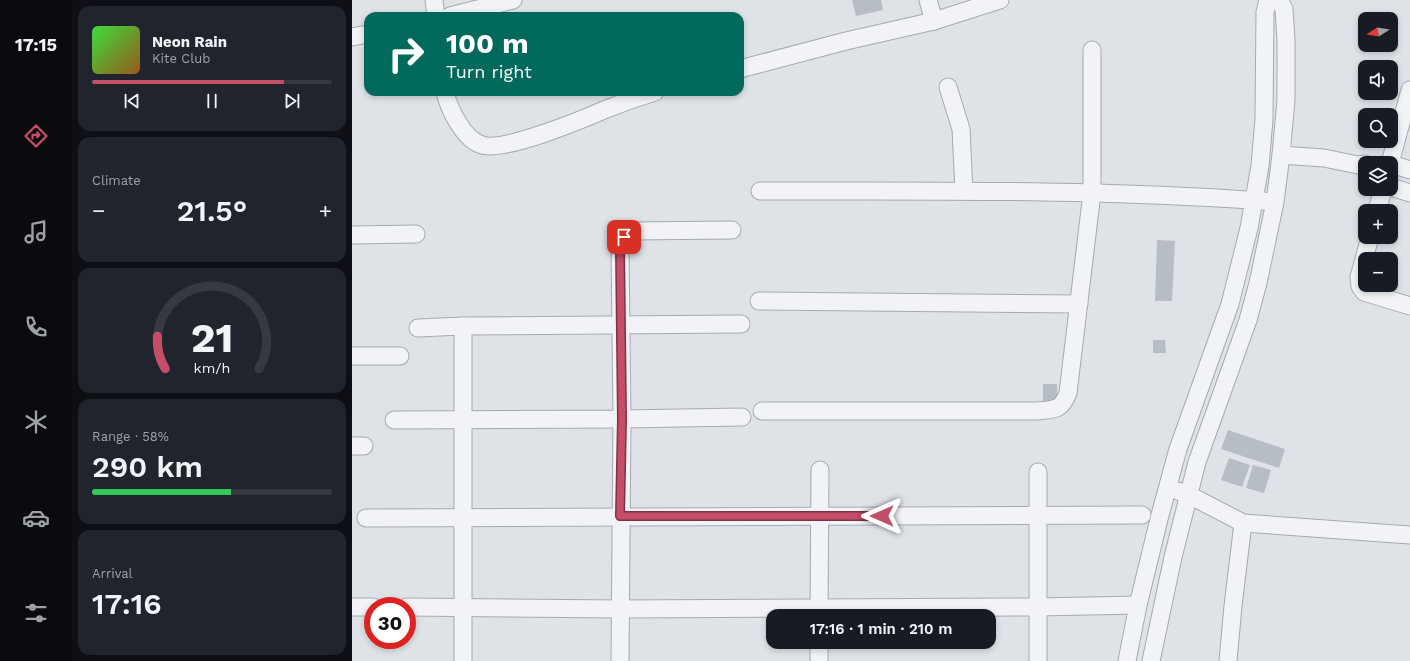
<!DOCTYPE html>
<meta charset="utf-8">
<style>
:root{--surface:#171b24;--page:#20242c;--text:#f1f3f6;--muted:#9ea1a6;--line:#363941;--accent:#c44d68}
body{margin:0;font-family:"Work Sans",sans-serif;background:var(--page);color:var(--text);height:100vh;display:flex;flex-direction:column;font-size:15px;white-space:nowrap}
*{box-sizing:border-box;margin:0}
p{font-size:13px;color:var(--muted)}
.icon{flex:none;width:22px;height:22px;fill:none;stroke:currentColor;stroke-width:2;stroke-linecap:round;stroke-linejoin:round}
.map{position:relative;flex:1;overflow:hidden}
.sheet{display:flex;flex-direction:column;gap:6px;padding:6px;background:#0d0f14;width:280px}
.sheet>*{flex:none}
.top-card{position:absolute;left:12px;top:12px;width:380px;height:84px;border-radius:12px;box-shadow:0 2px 6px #0003;background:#00695c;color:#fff;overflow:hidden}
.needle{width:26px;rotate:258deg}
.fabs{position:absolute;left:1006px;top:12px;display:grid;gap:8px}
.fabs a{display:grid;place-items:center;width:40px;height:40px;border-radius:8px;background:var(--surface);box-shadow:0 2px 6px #0003;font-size:20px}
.speed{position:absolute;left:12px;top:597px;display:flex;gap:8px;font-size:20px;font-weight:700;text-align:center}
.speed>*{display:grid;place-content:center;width:52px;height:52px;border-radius:50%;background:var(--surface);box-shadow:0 2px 6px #0003;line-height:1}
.speed .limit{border:6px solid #d22;background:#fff;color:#111}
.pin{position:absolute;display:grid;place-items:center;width:34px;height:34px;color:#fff;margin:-17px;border-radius:8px;box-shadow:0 2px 6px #0006}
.me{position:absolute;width:44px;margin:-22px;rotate:270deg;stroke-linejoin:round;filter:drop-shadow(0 0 3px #0008)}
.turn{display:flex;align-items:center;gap:14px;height:84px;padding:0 16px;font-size:18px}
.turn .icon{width:52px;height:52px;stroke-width:2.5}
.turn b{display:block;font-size:28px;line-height:34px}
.big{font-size:30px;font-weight:600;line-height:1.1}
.sheet .card{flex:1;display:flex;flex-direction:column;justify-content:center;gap:6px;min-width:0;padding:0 14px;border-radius:12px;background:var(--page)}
.sheet .dial{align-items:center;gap:0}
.dial svg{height:104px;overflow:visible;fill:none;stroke:var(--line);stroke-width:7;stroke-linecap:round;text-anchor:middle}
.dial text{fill:var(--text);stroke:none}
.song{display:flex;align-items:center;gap:12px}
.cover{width:48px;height:48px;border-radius:6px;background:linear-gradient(135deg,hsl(120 70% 55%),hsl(30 70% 35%))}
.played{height:4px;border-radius:2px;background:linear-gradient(90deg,var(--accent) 80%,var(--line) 80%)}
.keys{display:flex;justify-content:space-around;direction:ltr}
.heat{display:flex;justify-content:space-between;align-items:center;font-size:22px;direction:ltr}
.charge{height:6px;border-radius:3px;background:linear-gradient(90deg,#34c759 58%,var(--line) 0)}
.trip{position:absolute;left:414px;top:609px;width:230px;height:40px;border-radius:12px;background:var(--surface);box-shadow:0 2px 6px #0003;font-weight:600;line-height:40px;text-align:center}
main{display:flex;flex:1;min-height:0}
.tab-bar{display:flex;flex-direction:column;width:72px;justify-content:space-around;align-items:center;background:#090b0e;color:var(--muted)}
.tab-bar .icon{width:28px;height:28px}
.tab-bar .current{color:var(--accent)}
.tab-bar b{font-size:18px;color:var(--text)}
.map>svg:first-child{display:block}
.building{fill:#b7bdc4}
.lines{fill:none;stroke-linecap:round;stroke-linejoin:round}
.minor-casing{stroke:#a5aab1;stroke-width:19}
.minor{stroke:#f1f3f6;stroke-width:17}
.route-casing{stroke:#7f3244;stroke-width:10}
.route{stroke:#c44d68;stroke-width:7}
</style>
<main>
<nav class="tab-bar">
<b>17:15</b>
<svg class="icon current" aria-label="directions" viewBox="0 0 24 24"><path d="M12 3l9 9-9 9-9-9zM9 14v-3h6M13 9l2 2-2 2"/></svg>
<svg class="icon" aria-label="music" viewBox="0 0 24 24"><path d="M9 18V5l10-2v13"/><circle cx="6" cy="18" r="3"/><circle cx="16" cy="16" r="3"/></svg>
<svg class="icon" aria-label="phone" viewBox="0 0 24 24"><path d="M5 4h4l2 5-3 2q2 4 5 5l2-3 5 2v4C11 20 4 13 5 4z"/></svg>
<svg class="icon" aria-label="climate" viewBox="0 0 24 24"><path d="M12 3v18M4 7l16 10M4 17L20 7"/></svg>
<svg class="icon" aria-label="car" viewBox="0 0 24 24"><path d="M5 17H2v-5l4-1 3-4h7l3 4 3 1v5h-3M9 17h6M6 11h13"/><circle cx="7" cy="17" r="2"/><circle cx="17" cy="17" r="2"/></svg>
<svg class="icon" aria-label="filters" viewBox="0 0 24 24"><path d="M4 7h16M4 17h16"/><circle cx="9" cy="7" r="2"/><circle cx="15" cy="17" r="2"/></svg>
</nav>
<section class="sheet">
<div class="card">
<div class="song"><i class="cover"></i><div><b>Neon Rain</b><p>Kite Club</p></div></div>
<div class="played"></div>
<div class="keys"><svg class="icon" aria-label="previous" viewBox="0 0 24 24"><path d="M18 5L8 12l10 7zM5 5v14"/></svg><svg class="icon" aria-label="pause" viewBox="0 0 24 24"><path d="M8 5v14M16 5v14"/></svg><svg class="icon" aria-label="next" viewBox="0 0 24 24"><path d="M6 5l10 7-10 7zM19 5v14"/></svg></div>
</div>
<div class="card"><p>Climate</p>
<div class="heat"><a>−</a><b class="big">21.5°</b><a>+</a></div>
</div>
<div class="card dial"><svg viewBox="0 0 100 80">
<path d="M14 69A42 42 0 1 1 86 69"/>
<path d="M14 69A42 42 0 0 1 8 44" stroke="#c44d68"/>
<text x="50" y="56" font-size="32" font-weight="700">21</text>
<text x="50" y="72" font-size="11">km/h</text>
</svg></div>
<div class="card"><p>Range · 58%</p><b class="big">290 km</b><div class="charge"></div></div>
<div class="card"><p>Arrival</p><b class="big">17:16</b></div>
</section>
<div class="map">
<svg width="1058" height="661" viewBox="0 0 1058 661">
<rect width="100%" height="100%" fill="#dfe3e7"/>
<g class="building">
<path d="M 500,0 L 529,0 L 531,10 L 504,16 Z"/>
<path d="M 805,240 L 823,241 L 820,301 L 803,301 Z"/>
<path d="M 801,340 L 813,340 L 814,353 L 801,353 Z"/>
<rect x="691" y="384" width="14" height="18"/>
<path d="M 876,430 L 933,449 L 927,468 L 869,449 Z"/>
<path d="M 877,458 L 898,465 L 890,487 L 869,480 Z"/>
<path d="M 901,465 L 919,470 L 912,493 L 894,488 Z"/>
</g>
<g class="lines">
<g class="minor-casing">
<g id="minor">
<path d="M 82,0 L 84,16"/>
<path d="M 576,0 L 582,21 L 648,0"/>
<path d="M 98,16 L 161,0"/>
<path d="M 0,37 L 16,34"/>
<path d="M 388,69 L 494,41 L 582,21"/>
<path d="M 596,87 L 609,129 L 612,191"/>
<path d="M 93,92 C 97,109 112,140 130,145 C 152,152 229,120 252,110 C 269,103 286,97 303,92"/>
<path d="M 929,155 L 972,158 L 1006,165 L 1013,164"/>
<path d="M 1038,163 L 1058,90"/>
<path d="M 1039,164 L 1058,170"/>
<path d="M 1039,187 L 1058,193"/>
<path d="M 408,191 C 576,191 744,189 912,201"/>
<path d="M 1025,211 L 1031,189"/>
<path d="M 0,235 L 64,234"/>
<path d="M 1018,237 L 1007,277 L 1008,286 L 1012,292 L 1058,306"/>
<path d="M 407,301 L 727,304"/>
<path d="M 66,328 L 111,326 L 389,324"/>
<path d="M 0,356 L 48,356"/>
<path d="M 410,411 L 685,411 C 703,409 709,411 716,393 L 740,193 L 740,50"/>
<path d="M 42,420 L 270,419 L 268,248 L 272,237 L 280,231 L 380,230"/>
<path d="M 0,446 L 12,446"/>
<path d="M 826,491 L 837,495 L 891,523 L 1058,535"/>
<path d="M 14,518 L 790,515"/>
<path d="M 0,607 L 21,607"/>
<path d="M 55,607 L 268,609 L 686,607 L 786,605"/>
<path d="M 467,616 L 468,470"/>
<path d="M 467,642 L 467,661"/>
<path d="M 111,661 L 111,326"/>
<path d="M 268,661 L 270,419 L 390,417"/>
<path d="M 686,661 L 686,472"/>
<path d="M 775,661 L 786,605 L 808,515 L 826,449 L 878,304 L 897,228 L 908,166 L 912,119 L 913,12 L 916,0"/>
<path d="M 799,661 L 821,557 L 845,462 L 896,320 L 906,283 L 923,202 L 929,155 L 934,100 L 934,40 L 932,9 L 927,0"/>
<path d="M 876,661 L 881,606 L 891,523"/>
</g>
</g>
<use href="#minor" class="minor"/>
</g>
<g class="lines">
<g class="route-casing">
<path id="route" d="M 272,237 L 268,248 L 270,419 L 268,516 L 530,516"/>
</g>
<use href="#route" class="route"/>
</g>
</svg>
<div class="fabs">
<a><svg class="needle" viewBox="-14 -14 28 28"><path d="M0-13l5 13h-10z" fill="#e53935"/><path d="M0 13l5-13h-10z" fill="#9ea1a6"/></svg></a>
<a><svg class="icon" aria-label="sound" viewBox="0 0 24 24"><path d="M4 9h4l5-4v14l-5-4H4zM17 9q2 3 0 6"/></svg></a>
<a><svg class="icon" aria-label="search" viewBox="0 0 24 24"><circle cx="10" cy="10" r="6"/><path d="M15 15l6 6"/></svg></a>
<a><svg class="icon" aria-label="layers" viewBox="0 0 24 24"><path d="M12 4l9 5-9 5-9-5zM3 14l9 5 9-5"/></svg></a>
<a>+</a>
<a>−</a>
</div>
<div class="speed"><div class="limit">30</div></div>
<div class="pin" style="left:272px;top:237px;background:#d93025"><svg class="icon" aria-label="arrive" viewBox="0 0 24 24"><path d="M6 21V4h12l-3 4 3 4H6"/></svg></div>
<svg class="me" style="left:530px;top:516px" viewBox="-20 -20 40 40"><path d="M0-17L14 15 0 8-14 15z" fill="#c44d68" stroke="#fff" stroke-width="4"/></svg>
<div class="trip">17:16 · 1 min · 210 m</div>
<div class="top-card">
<div class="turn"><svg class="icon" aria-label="right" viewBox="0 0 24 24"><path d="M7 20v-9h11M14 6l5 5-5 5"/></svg><div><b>100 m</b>Turn right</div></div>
</div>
</div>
</main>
